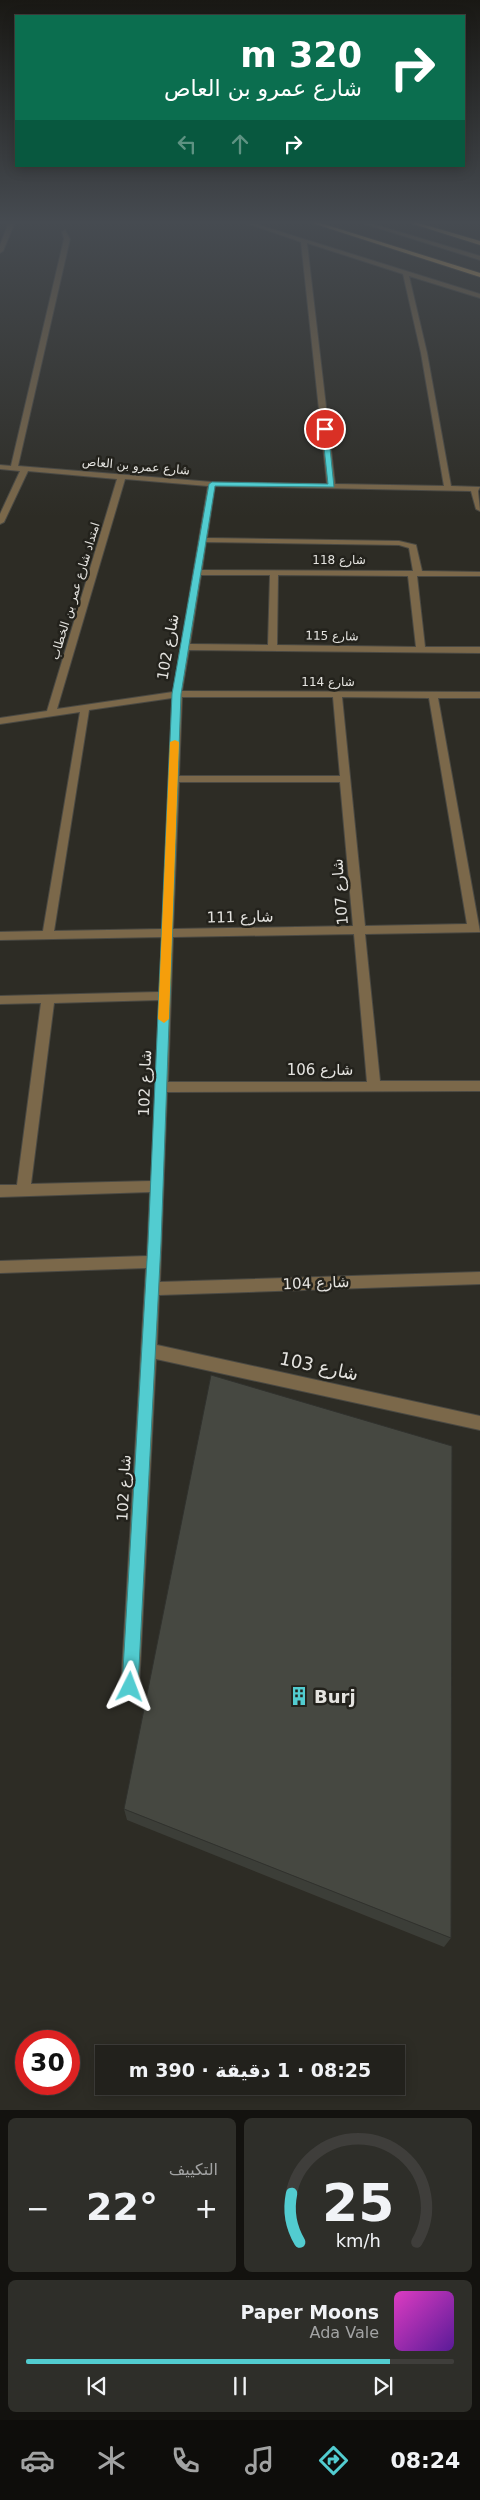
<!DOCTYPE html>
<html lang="ar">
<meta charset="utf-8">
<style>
:root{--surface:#22211c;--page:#2e2e29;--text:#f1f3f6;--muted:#a2a3a3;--line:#3f3e3b;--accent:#52ccd0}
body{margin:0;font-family:"DejaVu Sans",Vazirmatn,sans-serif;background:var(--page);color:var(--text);direction:rtl;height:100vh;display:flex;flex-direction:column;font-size:19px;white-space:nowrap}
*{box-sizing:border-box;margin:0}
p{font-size:16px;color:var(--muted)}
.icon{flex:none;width:28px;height:28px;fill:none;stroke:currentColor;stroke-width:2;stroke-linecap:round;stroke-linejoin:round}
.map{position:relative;height:2110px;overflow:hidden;direction:ltr}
.panel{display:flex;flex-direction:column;gap:8px;padding:8px;background:#13120f;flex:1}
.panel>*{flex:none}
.banner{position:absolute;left:15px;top:15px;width:450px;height:152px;border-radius:0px;box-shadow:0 2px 12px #0003,0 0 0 1px var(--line);direction:rtl;background:#0b6e4f;color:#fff;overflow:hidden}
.speed{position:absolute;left:15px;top:2030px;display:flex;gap:10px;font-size:25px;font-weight:700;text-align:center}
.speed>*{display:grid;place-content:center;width:65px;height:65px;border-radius:50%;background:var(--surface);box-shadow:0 2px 12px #0003,0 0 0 1px var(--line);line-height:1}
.speed .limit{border:8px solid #d22;background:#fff;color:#111}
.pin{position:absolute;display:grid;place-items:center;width:42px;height:42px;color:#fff;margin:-21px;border:2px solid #fff;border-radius:50%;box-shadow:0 1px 5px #0007}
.me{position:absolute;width:55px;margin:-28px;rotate:3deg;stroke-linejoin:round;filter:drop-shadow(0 0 4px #0008)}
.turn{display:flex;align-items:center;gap:18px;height:105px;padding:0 20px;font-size:22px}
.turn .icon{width:65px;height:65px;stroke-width:2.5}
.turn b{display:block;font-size:35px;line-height:42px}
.lanes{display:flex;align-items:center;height:48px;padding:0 20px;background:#0003;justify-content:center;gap:25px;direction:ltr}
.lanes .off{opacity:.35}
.big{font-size:38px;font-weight:700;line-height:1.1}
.panel .widget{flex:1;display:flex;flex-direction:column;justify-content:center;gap:8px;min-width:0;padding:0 18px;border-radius:8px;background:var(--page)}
.panel .dial{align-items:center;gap:0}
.dial svg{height:130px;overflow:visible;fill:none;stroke:var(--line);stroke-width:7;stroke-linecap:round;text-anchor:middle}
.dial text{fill:var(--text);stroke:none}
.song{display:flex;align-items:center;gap:15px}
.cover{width:60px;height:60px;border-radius:8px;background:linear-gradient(135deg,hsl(310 70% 55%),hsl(270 70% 35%))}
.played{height:5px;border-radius:2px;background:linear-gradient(90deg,var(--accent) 85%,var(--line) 85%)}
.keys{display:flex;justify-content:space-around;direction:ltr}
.heat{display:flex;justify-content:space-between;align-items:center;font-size:28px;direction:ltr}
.panel .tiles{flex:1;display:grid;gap:8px;grid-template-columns:1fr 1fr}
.widget:last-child{grid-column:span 2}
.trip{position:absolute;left:95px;top:2045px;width:310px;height:50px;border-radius:0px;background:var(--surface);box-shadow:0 2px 12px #0003,0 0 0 1px var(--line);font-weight:700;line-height:50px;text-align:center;direction:rtl}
.tabs{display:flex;height:80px;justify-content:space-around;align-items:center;background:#0e0d0b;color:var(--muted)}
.tabs .icon{width:35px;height:35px}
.tabs .active{color:var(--accent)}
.tabs b{font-size:22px;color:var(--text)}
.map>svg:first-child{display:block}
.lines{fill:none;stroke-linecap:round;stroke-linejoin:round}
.minor-casing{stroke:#4a4943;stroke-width:2}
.highway-casing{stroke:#4a4943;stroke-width:2}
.minor{fill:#7b684a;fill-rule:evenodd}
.highway{fill:#e9ba6b;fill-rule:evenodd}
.wall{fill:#3c3e38}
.building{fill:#464841;stroke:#31322e}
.route{fill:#52ccd0;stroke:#358587}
.slow{fill:#f59e0b}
.labels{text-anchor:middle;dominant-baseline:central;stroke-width:5;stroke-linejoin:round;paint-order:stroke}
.far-street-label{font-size:12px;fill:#e5e4e0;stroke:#23221c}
.street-label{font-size:15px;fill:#e5e4e0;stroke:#23221c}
.near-street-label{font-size:18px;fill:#e5e4e0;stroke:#23221c}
.near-poi-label{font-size:18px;font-weight:bold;fill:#e5e4e0;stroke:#23221c;text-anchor:start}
</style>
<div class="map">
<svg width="480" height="2110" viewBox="0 0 480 2110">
<rect width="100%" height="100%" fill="#2d2c25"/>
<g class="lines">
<g class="minor-casing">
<g id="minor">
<path d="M 9,222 L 15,222 L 3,251 L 0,253 L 0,245 Z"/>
<path d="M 243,222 L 249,222 L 480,294 L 480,298 L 409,276 L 427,353 L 451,486 L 480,487 L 478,491 L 480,511 L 476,509 L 471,491 L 215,486 L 207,538 L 399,541 L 416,545 L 422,571 L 480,572 L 480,576 L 417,576 L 425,647 L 480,647 L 480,653 L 189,650 L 182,691 L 480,692 L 480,698 L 438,698 L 480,932 L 365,934 L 380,1081 L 480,1081 L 480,1091 L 167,1092 L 160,1282 L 480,1272 L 480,1284 L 159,1295 L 157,1345 L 480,1416 L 480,1430 L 156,1359 L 139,1687 L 136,1693 L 130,1696 L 124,1693 L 121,1687 L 146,1268 L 0,1273 L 0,1261 L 147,1256 L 150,1192 L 0,1197 L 0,1185 L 17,1185 L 41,1003 L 0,1004 L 0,996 L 159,992 L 162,937 L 0,940 L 0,932 L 43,931 L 80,712 L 0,724 L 0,718 L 47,711 L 117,479 L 28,471 L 4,522 L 0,524 L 0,514 L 20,471 L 0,469 L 0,465 L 11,466 L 64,239 L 62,232 L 65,230 L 70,239 L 18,466 L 212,482 L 327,484 L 301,242 ZM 307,243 L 403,274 L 421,353 L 444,486 L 335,484 ZM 125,479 L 208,486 L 173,692 L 57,709 ZM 206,542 L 399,545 L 409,548 L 413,571 L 202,570 ZM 201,575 L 270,575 L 268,645 L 190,644 ZM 278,575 L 408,576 L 416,647 L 277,645 ZM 182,697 L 333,697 L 340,776 L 179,776 ZM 342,697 L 429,698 L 467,924 L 365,926 ZM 172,698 L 162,929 L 54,931 L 89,710 ZM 179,782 L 340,782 L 353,926 L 173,929 ZM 354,934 L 367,1082 L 168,1082 L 173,937 ZM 159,1000 L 151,1181 L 31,1184 L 54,1003 Z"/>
<path d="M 359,222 L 366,222 L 480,256 L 480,260 Z"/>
</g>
</g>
<g class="highway-casing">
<g id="highway">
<path d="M 309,222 L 317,222 L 480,273 L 480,277 Z"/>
<path d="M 407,222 L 415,222 L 480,241 L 480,245 Z"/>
</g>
</g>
<use href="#minor" class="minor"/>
<use href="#highway" class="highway"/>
</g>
<path class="wall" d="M 124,1809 L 451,1938 L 444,1947 L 127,1820 Z"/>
<path class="building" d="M 211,1375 L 452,1446 L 451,1938 L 124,1809 Z"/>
<linearGradient id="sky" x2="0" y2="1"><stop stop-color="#191814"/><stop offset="0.43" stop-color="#464b51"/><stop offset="1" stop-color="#464b51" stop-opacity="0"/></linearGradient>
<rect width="480" height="517" fill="url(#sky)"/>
<path class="route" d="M 325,427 L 328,429 L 334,487 L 215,486 L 181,694 L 161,1243 L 138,1687 L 136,1693 L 130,1695 L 124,1693 L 122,1687 L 148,1243 L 172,694 L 209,484 L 212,482 L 328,484 L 322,429 Z"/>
<path class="slow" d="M 175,740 L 179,742 L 169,1019 L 164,1023 L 158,1019 L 170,742 Z"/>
<defs>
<g id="building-bare" transform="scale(1.5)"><path d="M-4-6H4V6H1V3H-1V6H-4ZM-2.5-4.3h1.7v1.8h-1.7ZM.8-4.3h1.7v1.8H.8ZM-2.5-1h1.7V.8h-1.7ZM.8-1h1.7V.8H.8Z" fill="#52ccd0" stroke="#23221c" stroke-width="2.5" paint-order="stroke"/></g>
</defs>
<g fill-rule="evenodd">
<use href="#building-bare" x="299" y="1696"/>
</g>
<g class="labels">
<g class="far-street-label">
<text transform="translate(136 466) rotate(5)">شارع عمرو بن العاص</text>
<text x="339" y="560">شارع 118</text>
<text transform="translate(75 591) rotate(-73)">امتداد شارع عمر بن الخطاب</text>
<text transform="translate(332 636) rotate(1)">شارع 115</text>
<text x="328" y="682">شارع 114</text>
</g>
<g class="street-label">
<text transform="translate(168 647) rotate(-80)">شارع 102</text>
<text transform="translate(340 892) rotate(-95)">شارع 107</text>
<text transform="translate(240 917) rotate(-1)">شارع 111</text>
<text x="320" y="1070">شارع 106</text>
<text transform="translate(145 1083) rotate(-88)">شارع 102</text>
<text transform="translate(316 1283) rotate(-2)">شارع 104</text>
<text transform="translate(124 1488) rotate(-87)">شارع 102</text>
</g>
<g class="near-street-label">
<text transform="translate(319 1366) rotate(12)">شارع 103</text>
</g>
<g class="near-poi-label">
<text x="314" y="1696">Burj</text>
</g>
</g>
</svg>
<div class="speed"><div class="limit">30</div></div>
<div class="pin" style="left:325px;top:429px;background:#d93025"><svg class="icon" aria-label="arrive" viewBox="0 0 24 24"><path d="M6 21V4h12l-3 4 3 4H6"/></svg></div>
<svg class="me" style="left:130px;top:1687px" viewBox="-20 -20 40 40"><path d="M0-17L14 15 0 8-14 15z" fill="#52ccd0" stroke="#fff" stroke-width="4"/></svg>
<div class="trip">08:25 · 1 دقيقة · 390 m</div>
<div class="banner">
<div class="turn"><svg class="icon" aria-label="right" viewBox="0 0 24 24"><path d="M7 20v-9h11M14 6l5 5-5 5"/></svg><div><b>320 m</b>شارع عمرو بن العاص</div></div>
<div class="lanes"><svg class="icon off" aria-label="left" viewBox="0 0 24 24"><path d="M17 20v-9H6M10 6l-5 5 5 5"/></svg><svg class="icon off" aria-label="ahead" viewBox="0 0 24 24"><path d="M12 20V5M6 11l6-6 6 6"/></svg><svg class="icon" aria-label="right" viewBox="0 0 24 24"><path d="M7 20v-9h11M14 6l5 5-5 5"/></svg></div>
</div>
</div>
<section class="panel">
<div class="tiles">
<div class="widget dial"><svg viewBox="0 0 100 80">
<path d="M14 69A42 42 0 1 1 86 69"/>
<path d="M14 69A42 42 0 0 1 9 39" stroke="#52ccd0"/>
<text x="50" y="56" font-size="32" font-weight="700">25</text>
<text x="50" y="72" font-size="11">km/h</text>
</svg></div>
<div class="widget"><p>التكييف</p>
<div class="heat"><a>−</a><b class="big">22°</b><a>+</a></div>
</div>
<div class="widget">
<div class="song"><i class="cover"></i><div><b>Paper Moons</b><p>Ada Vale</p></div></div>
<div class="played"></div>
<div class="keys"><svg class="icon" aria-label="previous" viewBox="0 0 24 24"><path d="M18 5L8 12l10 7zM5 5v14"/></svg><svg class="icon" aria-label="pause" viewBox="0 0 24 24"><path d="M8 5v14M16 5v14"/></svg><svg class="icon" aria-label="next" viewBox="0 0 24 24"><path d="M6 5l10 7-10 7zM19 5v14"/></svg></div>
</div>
</div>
</section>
<nav class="tabs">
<b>08:24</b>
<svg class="icon active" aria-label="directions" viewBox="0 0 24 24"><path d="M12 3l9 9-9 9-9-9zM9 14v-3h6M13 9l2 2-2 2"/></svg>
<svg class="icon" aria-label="music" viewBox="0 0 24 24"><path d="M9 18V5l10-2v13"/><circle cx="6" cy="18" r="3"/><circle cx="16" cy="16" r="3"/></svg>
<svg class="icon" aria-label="phone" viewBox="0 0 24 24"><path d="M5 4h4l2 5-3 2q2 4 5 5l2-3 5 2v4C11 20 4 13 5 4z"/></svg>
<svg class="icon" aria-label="climate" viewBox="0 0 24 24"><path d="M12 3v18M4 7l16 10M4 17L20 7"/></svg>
<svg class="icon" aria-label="car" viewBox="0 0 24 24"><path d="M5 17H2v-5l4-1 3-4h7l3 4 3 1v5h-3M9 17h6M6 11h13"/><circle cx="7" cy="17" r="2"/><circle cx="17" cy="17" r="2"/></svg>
</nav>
